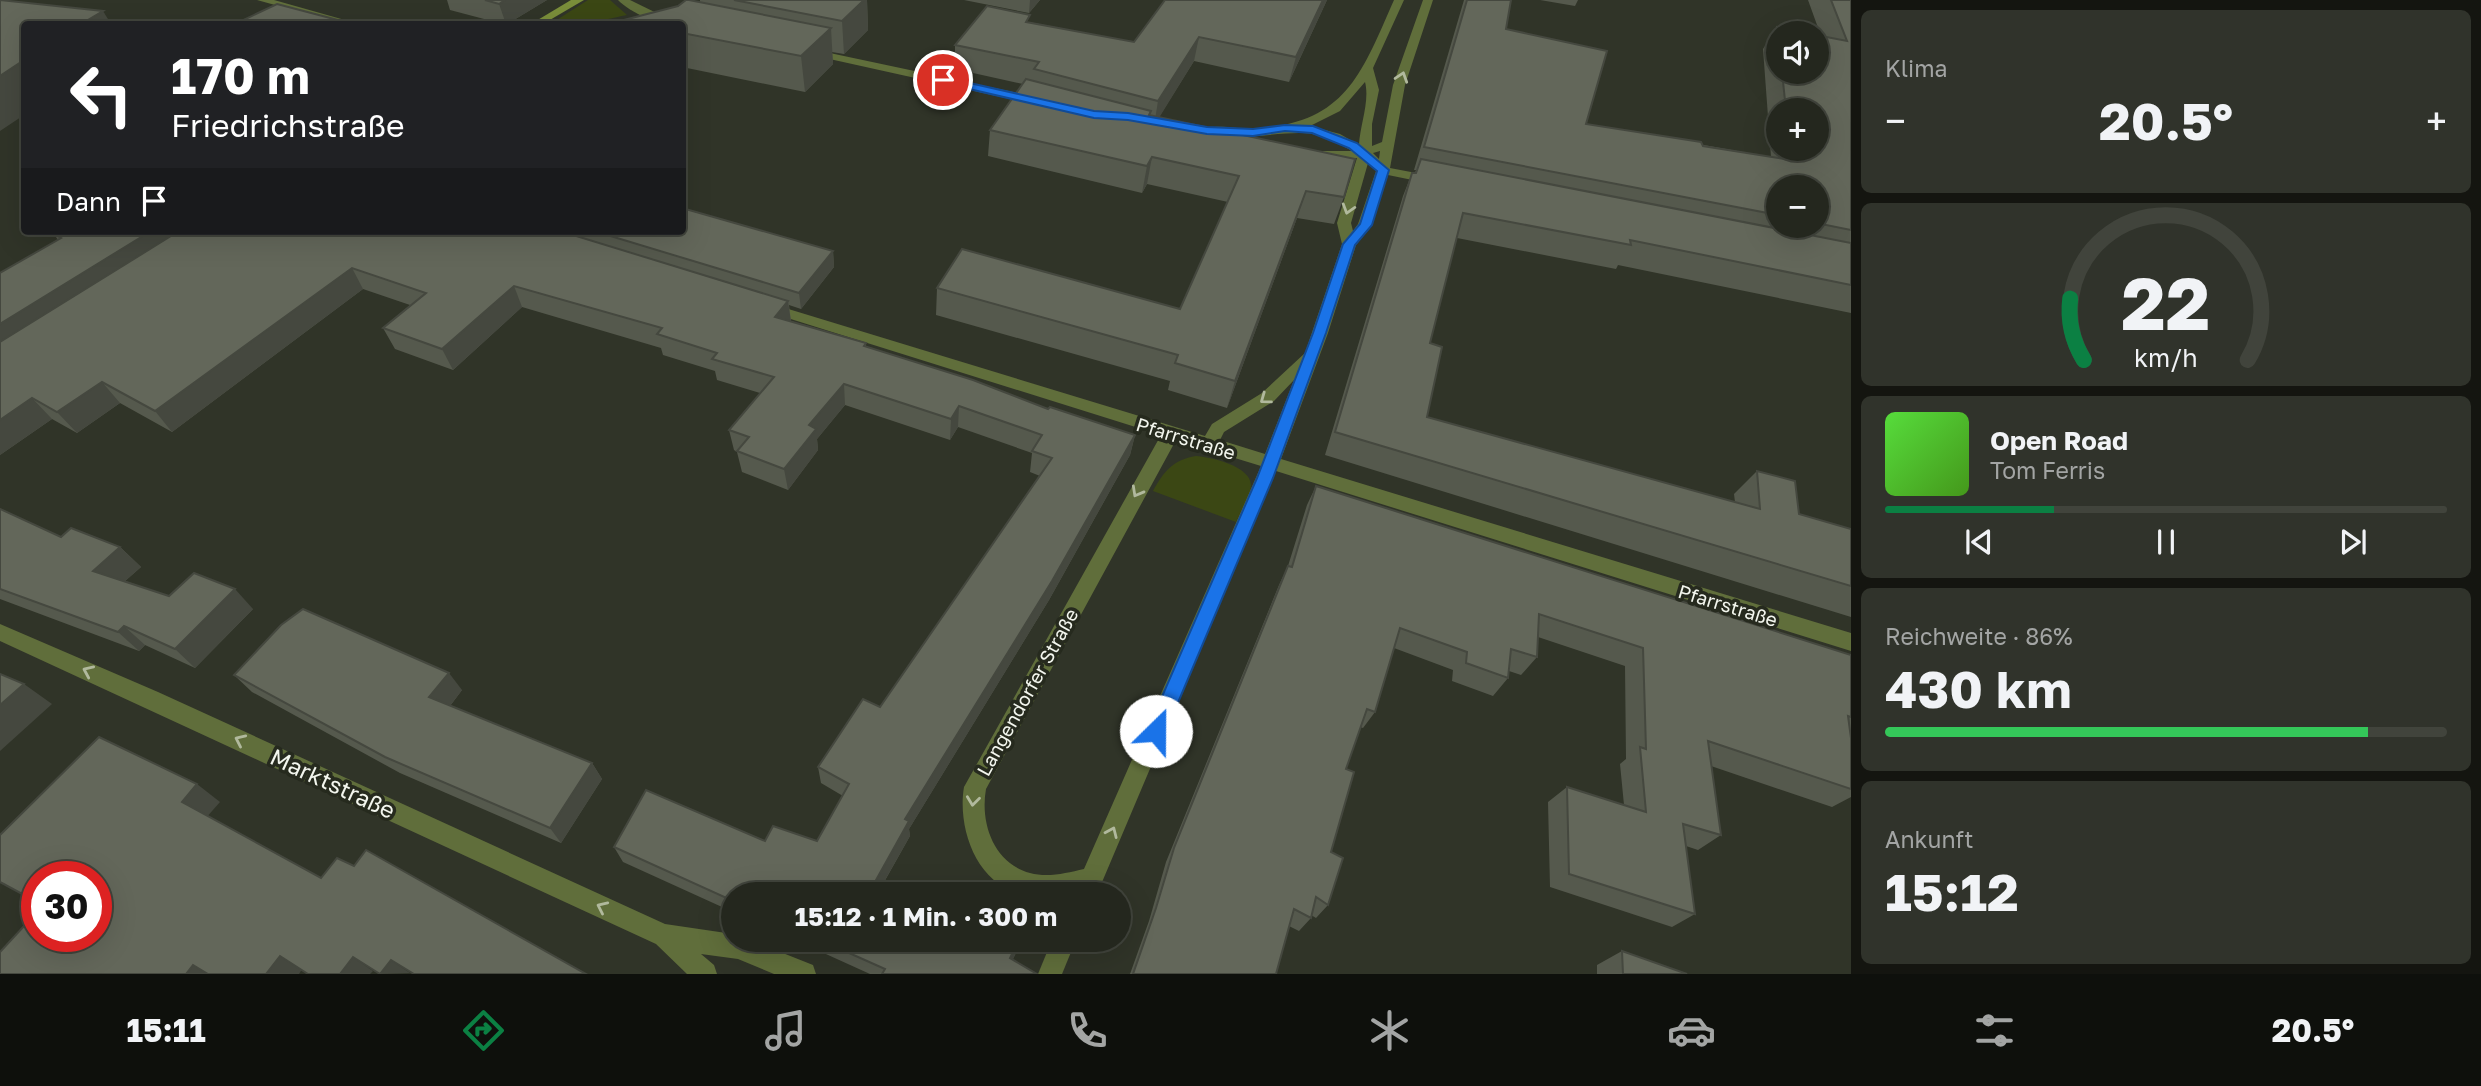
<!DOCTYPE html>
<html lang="de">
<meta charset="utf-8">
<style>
:root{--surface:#24271e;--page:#30332b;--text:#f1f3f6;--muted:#a3a5a4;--line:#41443c;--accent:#0b8043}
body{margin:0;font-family:"Golos Text",sans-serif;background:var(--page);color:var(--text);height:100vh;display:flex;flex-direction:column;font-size:26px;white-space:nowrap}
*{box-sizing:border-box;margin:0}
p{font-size:23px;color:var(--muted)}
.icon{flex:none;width:38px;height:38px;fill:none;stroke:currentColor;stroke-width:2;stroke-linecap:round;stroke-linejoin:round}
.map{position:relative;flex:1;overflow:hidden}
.side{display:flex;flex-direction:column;gap:10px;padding:10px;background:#141510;width:630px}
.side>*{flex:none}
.banner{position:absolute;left:21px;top:21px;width:665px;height:214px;border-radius:7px;box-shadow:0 7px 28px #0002,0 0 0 2px var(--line);background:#202124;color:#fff;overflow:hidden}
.buttons{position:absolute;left:1766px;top:21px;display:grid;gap:14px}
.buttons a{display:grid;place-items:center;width:63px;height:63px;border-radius:50%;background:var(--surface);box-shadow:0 7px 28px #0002,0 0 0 2px var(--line);font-size:35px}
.speed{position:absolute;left:21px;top:861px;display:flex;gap:14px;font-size:35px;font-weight:700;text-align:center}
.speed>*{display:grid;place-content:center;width:91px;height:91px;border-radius:50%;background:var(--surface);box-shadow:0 7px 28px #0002,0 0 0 2px var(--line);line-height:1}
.speed .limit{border:10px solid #d22;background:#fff;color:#111}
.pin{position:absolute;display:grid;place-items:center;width:60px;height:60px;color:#fff;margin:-30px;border:4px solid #fff;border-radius:50%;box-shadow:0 2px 7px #0007}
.me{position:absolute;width:77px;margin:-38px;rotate:23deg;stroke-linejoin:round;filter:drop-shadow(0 0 5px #0008)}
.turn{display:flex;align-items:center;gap:24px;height:147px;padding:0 35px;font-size:32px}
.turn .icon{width:91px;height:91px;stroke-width:2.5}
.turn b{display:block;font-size:49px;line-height:60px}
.then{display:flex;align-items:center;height:66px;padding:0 35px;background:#0003;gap:14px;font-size:26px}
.big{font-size:52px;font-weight:700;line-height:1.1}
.side .card{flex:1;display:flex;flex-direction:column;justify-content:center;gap:10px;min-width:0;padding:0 24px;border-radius:10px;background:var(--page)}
.side .dial{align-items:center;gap:0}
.dial svg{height:182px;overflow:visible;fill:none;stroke:var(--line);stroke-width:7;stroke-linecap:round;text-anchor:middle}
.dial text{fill:var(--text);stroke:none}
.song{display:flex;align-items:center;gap:21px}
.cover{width:84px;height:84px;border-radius:10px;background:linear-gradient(135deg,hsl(110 70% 55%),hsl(100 70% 35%))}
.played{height:7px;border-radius:4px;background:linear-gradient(90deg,var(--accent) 30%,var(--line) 30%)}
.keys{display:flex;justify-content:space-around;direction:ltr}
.heat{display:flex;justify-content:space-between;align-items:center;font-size:38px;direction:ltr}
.charge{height:10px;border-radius:5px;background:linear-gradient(90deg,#34c759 86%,var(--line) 0)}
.trip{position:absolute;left:721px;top:882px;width:410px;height:70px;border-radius:35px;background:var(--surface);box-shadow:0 7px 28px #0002,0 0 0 2px var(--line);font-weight:700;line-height:70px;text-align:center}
.tab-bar{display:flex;height:112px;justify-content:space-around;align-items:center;background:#0e100c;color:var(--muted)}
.tab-bar .icon{width:49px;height:49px}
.tab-bar .active{color:var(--accent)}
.tab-bar b{font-size:32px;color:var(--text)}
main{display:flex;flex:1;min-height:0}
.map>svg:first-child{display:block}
.green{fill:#3b4714}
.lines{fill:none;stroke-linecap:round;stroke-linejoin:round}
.street{fill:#606e3b;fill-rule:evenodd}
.secondary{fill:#7a8e3a;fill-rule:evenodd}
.wall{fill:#55594d;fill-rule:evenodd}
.shaded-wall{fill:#45483f}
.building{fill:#63675a;stroke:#45483f;stroke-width:2}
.oneway{stroke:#b1b99d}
.route{fill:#1a73e8;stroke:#114b97;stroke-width:2}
.labels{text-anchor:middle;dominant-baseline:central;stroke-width:7;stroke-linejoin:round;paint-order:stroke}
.street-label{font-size:19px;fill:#f3f6ee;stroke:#262a1e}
.near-street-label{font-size:23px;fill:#f3f6ee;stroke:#262a1e}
</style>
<main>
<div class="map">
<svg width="1851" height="974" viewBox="0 0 1851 974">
<rect width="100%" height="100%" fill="#303428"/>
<g class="green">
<path d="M 588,0 L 610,0 L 627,15 C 610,18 568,30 555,21 Z"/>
<path d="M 1196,456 C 1210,457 1252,466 1251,486 C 1250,497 1240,512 1236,522 L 1153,491 C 1164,471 1173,460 1196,456 Z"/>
</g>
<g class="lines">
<g class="street">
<path d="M 257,0 L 274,0 L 359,24 L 343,24 Z"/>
<path d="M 618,0 L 630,0 L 679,24 C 660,26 632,14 618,0 Z"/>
<path d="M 1394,0 L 1404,0 L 1373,68 L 1379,90 L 1372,124 L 1372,146 L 1382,142 L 1393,85 L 1423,0 L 1433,0 L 1405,85 L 1390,168 L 1437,177 L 1439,180 L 1432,184 L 1388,175 L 1372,225 L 1356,245 L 1328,333 L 1281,459 L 1851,633 L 1851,651 L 1276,471 L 1097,894 C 1074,894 1048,897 1026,894 C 977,888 957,828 964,787 L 1161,435 L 762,310 L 760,307 L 767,302 L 772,304 L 1205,436 L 1212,424 L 1262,393 L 1305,353 L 1342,244 L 1337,223 L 1357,158 L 1314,158 L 1312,155 L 1318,151 L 1352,151 C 1339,144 1327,136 1312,134 C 1285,129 1221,146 1202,131 C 1212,123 1236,129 1249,129 C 1345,125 1360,77 1394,0 ZM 1365,82 C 1370,101 1360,125 1359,145 L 1340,134 L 1310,126 L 1340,111 ZM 1380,151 L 1379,159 L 1373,153 ZM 1368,163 L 1376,171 L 1358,224 L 1353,231 L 1351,223 ZM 1294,380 L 1265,454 L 1220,440 L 1224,432 L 1274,401 ZM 1176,440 L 1261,466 L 1084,869 C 1066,873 1048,878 1030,873 C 993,863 980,822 986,789 Z"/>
<path d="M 811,49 L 1037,97 L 1043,101 L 1037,105 L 807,54 L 805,52 Z"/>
<path d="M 0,624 L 158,692 L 665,924 L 733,934 L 733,940 L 750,940 L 813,965 L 816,974 L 774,974 L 738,959 L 701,954 L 714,965 L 717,974 L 687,974 L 656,944 L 0,641 Z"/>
<path d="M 1052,940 L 1076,940 L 1062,974 L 1038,974 Z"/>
</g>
<path class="secondary" d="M 571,0 L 584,0 L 543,24 L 531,24 Z"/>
</g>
<g class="wall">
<path d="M 447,0 L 547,0 L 507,24 L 503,24 L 450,10 Z"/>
<path d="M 700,0 L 867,0 L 868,30 L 844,54 L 832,52 L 833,64 L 805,92 L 682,67 L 682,24 L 621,24 L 620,21 L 700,2 Z"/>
<path d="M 964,0 L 1040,0 L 1029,13 Z"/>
<path d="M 1327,0 L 1289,82 L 1194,61 L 1159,117 L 1344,197 L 1334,224 L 1297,218 L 1227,408 L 1168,390 L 1170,381 L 936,315 L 937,288 L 1180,309 L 1228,202 L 1147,184 L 1142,193 L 988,156 L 990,130 L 1023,84 L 955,69 L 955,45 L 1029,22 L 1134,42 Z"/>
<path d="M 1464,0 L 1511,0 L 1506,29 L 1586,124 L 1771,157 L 1763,49 L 1777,27 L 1778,72 L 1816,72 L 1821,36 L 1808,0 L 1851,0 L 1851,313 L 1618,265 L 1616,269 L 1457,238 L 1430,343 L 1427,417 L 1735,502 L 1734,494 L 1757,471 L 1799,514 L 1851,529 L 1851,617 L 1325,455 L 1403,196 L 1412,173 L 1415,173 L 1416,170 L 1414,170 ZM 1778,110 L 1816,110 L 1816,149 L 1778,149 ZM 1778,187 L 1816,187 L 1816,226 L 1778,226 Z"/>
<path d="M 1540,0 L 1578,0 L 1575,6 Z"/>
<path d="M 502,231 L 682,231 L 833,251 L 834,267 L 801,309 L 789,305 L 791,321 L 866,343 L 866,347 L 1048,409 L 1135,435 L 1130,455 L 1049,600 L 909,829 L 910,836 L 883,884 L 733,894 L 733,912 L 623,862 L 614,847 L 765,841 L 817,841 L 843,796 L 821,783 L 818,767 L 880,707 L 1040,476 L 1030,472 L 1032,453 L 958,427 L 950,440 L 845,405 L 817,439 L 818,450 L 788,490 L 742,472 L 737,452 L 734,450 L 729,430 L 760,393 L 717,380 L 715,371 L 663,355 L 661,348 L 522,307 L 453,370 L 395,349 L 383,328 L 410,305 L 363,289 L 172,432 L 120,403 L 77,433 L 52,419 L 0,455 L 58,240 L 54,234 L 500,233 Z"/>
<path d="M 1316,486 L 1851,655 L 1851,797 L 1832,807 L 1711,766 L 1721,835 L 1698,850 L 1686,846 L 1695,914 L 1672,927 L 1550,887 L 1548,802 L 1567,787 L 1624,805 L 1620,764 L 1626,759 L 1625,666 L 1538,637 L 1537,657 L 1521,675 L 1509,671 L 1508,678 L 1493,696 L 1452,681 L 1453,670 L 1394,648 L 1375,712 L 1363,728 L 1360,727 L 1346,769 L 1331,852 L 1328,905 L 1316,918 L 1311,915 L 1311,918 L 1299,931 L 1289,926 L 1276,974 L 1130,974 L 1149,921 L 1166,862 L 1279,585 L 1288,566 L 1307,505 Z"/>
<path d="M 0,509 L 61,537 L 120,547 L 141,567 L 125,581 L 169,596 L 253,609 L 195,668 L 145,645 L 139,651 L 0,599 Z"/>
<path d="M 234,675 L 462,690 L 450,706 L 592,763 L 602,779 L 561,843 L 400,773 L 252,692 Z"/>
<path d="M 795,940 L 1022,940 L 1013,959 L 1037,974 L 870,974 Z"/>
<path d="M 1622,951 L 1687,974 L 1597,974 L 1597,965 Z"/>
</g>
<g class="shaded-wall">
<path d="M 505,0 L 547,0 L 507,24 L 506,24 L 499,4 Z"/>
<path d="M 864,0 L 867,0 L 868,30 L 844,54 L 842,21 Z"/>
<path d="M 1030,0 L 1040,0 L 1029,13 Z"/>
<path d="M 1323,0 L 1327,0 L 1289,82 L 1296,57 Z"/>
<path d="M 103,11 L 111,24 L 81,24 Z"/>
<path d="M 831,28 L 833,64 L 805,92 L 801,56 Z"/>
<path d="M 1199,37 L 1194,61 L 1154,126 L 1158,101 Z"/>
<path d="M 24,60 L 24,115 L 0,131 L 0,76 Z"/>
<path d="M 1152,157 L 1147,184 L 1142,193 L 1147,166 Z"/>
<path d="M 1306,191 L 1297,218 L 1227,408 L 1235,381 Z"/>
<path d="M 151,231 L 199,231 L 0,358 L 0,324 Z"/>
<path d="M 833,251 L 834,267 L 801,309 L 799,293 Z"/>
<path d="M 352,268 L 363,289 L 172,432 L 155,411 Z"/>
<path d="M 514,286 L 522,307 L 453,370 L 442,349 Z"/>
<path d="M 788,301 L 791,322 L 775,317 Z"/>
<path d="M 102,382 L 120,403 L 77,433 L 57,412 Z"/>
<path d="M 844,384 L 845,405 L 817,439 L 818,450 L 788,490 L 784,469 L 809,425 Z"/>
<path d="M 32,398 L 52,419 L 0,455 L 0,420 Z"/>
<path d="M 959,406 L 958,427 L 950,440 L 951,419 Z"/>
<path d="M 1135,435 L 1130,455 L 1049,600 L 909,829 L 910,836 L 877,894 L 876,880 L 905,819 Z"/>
<path d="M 120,547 L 141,567 L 115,590 L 93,571 Z"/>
<path d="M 235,589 L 253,609 L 195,668 L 175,649 Z"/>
<path d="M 124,626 L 145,645 L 139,651 L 118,632 Z"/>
<path d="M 449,673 L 462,690 L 443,715 L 429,697 Z"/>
<path d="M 24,684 L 52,704 L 0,751 L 0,705 Z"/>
<path d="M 592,763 L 602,779 L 561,843 L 550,828 Z"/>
<path d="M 197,784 L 220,802 L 205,819 L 182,802 Z"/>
<path d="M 1019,940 L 1022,940 L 1008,970 L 1010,958 Z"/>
<path d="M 280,956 L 302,969 L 299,974 L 266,974 Z"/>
<path d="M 353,957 L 373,971 L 370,974 L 340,974 Z"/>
<path d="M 391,960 L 410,973 L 380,974 Z"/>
<path d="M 193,965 L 211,974 L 186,974 Z"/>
</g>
<g class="building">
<path d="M 0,0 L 103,11 L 81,24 L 24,24 L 24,60 L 0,76 Z"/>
<path d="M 485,0 L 505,0 L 499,4 Z"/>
<path d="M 686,0 L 689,0 L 831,28 L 801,56 L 682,33 L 682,24 L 640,24 L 620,21 L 678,6 Z"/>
<path d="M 734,0 L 864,0 L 842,21 Z"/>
<path d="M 1165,0 L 1323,0 L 1296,57 L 1199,37 L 1158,101 L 1034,69 L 1039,62 L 955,45 L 987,6 L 1030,15 L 1026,22 L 1134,42 Z"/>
<path d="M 1467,0 L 1511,0 L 1506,29 L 1607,51 L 1586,124 L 1701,142 L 1703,146 L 1791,160 L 1790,149 L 1816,149 L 1816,110 L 1786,110 L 1782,72 L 1816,72 L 1816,35 L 1847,41 L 1831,0 L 1851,0 L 1851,230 L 1816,223 L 1816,187 L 1778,187 L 1778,215 L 1424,147 Z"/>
<path d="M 277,4 L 353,24 L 235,24 Z"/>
<path d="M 1777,27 L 1809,33 L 1778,33 L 1778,35 Z"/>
<path d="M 1026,79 L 1151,111 L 1149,115 L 1355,159 L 1344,197 L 1306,191 L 1235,381 L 1175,363 L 1178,355 L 937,288 L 962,249 L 1180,309 L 1239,176 L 1152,157 L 1147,166 L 990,130 Z"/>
<path d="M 1421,159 L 1851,243 L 1851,285 L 1630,240 L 1631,245 L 1463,213 L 1430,343 L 1442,347 L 1427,417 L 1760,509 L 1757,471 L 1795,481 L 1799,514 L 1851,529 L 1851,586 L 1335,432 L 1412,173 L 1416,173 Z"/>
<path d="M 682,208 L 833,251 L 799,293 L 594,231 L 682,231 Z"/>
<path d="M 59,231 L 151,231 L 0,324 L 0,273 L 61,238 L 54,234 Z"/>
<path d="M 179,231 L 493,231 L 500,233 L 502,231 L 560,231 L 788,301 L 775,317 L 866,343 L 864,346 L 973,380 L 1048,409 L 1050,407 L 1135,435 L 1052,581 L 905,819 L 909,821 L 876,880 L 901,894 L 733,894 L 733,901 L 614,847 L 646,790 L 765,841 L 773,826 L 817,841 L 849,784 L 818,767 L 863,699 L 880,707 L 1052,458 L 1032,451 L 1042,435 L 959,406 L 951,419 L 844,384 L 809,425 L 816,429 L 784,469 L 737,451 L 749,437 L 729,430 L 774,377 L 712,359 L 717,353 L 657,334 L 662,328 L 514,286 L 442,349 L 383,328 L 426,293 L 352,268 L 155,411 L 102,382 L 57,412 L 32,398 L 0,420 L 0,342 Z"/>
<path d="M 1316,486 L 1851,655 L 1851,717 L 1848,716 L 1851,738 L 1851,789 L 1708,741 L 1721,835 L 1683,824 L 1695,914 L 1569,874 L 1567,787 L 1646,812 L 1640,747 L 1646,749 L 1643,648 L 1539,614 L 1537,657 L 1511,649 L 1508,678 L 1466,663 L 1467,652 L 1400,628 L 1375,712 L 1367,709 L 1346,769 L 1354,772 L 1331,852 L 1343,858 L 1328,905 L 1316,897 L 1311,918 L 1294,909 L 1276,974 L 1133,974 L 1156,908 L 1174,848 L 1288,566 L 1292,567 Z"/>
<path d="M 0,509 L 61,537 L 71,528 L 120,547 L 93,571 L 169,596 L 194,573 L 235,589 L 175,649 L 124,626 L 118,632 L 0,589 Z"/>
<path d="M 303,609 L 449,673 L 429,697 L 592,763 L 550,828 L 385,757 L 234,675 L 281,625 Z"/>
<path d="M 0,674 L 24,684 L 0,705 Z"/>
<path d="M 99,737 L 197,784 L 182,802 L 321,878 L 337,858 L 354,866 L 366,850 L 586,974 L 414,974 L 391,960 L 380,974 L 353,957 L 340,974 L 308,974 L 280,956 L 266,974 L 208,974 L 193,965 L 186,974 L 0,974 L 0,952 L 37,912 L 37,936 L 96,936 L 96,877 L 37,877 L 37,902 L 0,882 L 0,835 Z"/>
<path d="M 967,886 L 981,894 L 963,894 Z"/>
<path d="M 820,940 L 1019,940 L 1010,958 L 1037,974 L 882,974 L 885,969 Z"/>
<path d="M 1622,951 L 1687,974 L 1623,974 Z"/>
</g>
<defs><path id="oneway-chevron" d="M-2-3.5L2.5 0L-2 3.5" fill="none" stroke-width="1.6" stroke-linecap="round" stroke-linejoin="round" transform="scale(1.75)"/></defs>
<g class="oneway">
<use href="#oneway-chevron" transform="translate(1402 77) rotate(-72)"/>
<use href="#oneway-chevron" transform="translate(1348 209) rotate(107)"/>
<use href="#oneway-chevron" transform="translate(1265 399) rotate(144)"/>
<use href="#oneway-chevron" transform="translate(1137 492) rotate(119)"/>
<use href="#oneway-chevron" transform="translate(88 671) rotate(-156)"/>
<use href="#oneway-chevron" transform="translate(240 740) rotate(-155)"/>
<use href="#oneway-chevron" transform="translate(973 801) rotate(97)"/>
<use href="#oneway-chevron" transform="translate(1112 832) rotate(-66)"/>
<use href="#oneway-chevron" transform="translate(602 907) rotate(-155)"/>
</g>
<path class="route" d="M 943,77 L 1094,111 L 1128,113 L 1207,127 L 1253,129 L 1285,125 L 1313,126 L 1357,143 L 1389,170 L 1372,225 L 1355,245 L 1326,333 L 1273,478 L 1166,731 L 1163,737 L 1156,740 L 1149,737 L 1147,731 L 1257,478 L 1313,333 L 1343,244 L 1360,224 L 1377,171 L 1349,148 L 1312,133 L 1285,131 L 1253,136 L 1207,134 L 1128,120 L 1094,118 L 939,82 L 939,78 Z"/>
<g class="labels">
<g class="street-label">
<text transform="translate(1186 438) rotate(17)">Pfarrstraße</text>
<text transform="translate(1728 605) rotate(17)">Pfarrstraße</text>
<text transform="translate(1027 692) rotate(-61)">Langendorfer Straße</text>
</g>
<g class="near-street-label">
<text transform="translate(333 783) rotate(25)">Marktstraße</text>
</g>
</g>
</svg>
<div class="buttons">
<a><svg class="icon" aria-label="sound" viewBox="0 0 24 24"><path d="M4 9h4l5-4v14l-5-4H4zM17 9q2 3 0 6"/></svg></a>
<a>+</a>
<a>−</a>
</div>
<div class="speed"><div class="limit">30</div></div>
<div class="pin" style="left:943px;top:80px;background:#d93025"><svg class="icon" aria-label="arrive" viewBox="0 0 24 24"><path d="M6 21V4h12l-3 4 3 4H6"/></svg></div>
<svg class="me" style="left:1156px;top:731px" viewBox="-20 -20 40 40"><circle r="19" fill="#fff"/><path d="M0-13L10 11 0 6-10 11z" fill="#1a73e8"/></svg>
<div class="trip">15:12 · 1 Min. · 300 m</div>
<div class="banner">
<div class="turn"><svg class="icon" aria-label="left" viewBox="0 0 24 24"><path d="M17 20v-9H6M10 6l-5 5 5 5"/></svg><div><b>170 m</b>Friedrichstraße</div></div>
<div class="then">Dann<svg class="icon" aria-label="arrive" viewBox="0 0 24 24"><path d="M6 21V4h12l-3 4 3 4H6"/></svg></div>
</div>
</div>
<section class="side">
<div class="card"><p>Klima</p>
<div class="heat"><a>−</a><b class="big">20.5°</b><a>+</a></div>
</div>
<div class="card dial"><svg viewBox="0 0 100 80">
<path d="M14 69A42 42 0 1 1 86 69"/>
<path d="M14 69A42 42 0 0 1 8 42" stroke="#0b8043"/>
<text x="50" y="56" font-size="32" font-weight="700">22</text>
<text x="50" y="72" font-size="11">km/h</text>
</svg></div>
<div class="card">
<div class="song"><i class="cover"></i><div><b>Open Road</b><p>Tom Ferris</p></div></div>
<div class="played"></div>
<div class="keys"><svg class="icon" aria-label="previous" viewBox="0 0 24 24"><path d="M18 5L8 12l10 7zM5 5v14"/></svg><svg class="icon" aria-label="pause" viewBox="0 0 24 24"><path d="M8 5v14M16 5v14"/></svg><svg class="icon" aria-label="next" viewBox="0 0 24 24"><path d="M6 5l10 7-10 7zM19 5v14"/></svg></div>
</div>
<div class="card"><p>Reichweite · 86%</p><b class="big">430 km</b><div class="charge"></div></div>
<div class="card"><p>Ankunft</p><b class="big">15:12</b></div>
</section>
</main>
<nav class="tab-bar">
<b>15:11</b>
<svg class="icon active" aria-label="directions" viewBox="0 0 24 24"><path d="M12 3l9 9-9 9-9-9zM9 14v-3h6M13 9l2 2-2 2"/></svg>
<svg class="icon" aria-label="music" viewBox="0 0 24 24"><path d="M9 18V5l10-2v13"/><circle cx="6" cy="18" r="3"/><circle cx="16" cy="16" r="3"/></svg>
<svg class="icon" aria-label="phone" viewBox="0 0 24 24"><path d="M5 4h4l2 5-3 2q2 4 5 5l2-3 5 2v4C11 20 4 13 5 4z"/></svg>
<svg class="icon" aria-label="climate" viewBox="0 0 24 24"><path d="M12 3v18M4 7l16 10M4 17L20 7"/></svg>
<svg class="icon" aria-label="car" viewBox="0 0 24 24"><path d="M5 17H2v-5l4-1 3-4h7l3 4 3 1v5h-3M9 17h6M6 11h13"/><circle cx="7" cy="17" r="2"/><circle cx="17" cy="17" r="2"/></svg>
<svg class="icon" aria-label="filters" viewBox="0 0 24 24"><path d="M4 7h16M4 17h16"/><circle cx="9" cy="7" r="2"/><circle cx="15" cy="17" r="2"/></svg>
<b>20.5°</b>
</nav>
